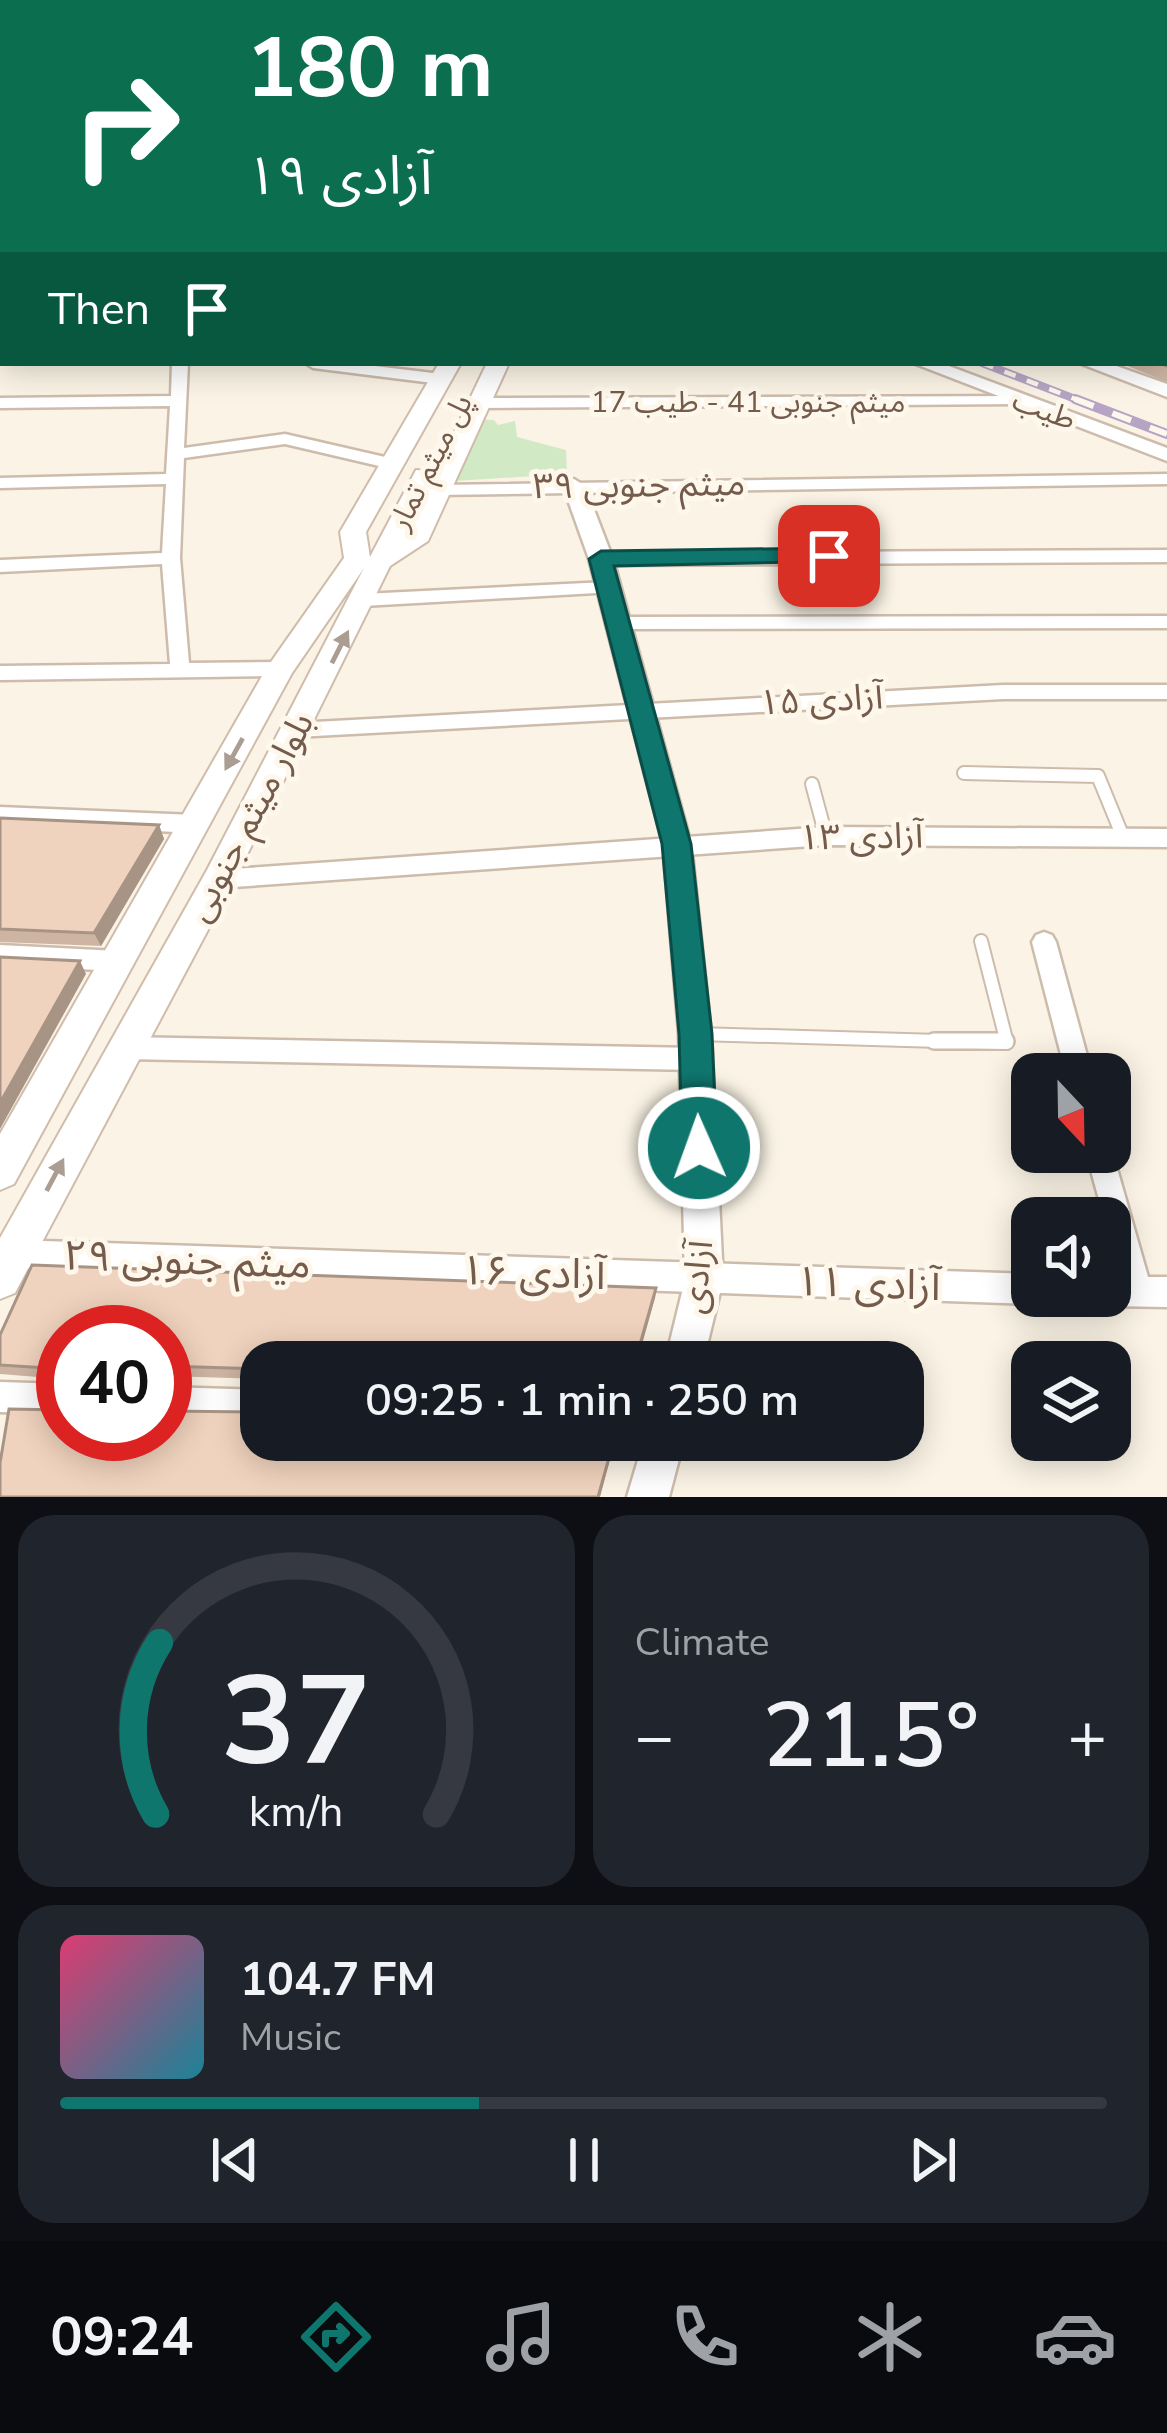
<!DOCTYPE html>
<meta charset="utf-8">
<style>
:root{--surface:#171b24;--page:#20242c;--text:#f1f3f6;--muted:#9ea1a6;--line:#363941;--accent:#0f766e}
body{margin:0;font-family:"Nunito Sans","Noto Sans Arabic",sans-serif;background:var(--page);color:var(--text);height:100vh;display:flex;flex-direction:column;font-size:45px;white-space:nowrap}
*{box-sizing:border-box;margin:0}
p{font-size:39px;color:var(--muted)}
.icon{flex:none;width:66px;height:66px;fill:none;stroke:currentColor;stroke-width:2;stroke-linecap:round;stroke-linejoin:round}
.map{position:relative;height:1497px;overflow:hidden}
.drawer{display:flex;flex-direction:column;gap:18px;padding:18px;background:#0d0f14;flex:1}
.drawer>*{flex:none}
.guide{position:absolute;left:0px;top:0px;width:1167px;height:366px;box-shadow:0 6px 30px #0003;background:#0b6e4f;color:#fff;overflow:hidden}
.needle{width:78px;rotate:158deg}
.buttons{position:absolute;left:1011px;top:1053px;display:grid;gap:24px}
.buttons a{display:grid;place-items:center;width:120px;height:120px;border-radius:24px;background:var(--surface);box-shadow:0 6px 30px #0003;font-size:60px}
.speed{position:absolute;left:36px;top:1305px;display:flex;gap:24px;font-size:60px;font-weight:700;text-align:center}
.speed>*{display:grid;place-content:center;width:156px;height:156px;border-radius:50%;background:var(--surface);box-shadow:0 6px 30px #0003;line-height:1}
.speed .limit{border:18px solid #d22;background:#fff;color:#111}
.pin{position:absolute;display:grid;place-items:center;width:102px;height:102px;color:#fff;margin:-51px;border-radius:24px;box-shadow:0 6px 18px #0006}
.me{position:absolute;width:132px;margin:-66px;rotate:358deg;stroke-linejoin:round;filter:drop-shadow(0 0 9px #0008)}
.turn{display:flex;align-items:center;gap:42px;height:252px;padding:0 48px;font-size:54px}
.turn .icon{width:156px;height:156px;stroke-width:2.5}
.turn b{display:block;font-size:84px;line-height:102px}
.then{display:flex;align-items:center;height:114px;padding:0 48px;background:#0003;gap:24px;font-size:45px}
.big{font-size:90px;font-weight:600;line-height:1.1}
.drawer .tile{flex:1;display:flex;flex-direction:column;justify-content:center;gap:18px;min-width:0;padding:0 42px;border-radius:36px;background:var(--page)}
.drawer .dial{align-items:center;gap:0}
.dial svg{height:312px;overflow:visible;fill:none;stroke:var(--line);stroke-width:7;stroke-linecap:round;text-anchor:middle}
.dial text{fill:var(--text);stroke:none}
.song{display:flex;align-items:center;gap:36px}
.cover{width:144px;height:144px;border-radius:18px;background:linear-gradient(135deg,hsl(340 70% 55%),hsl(190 70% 35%))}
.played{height:12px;border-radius:6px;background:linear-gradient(90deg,var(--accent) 40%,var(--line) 40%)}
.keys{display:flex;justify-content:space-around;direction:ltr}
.heat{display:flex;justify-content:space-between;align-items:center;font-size:66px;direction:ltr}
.drawer .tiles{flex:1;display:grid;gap:18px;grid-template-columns:1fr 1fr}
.tile:last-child{grid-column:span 2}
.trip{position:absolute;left:240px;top:1341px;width:684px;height:120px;border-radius:36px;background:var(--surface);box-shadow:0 6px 30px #0003;font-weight:600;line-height:120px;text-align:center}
.tab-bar{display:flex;height:192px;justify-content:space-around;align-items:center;background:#090b0e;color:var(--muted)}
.tab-bar .icon{width:84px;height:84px}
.tab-bar .active{color:var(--accent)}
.tab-bar b{font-size:54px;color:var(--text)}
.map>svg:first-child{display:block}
.green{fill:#d2e9c5}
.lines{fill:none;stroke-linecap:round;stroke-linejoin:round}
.service-far1-casing{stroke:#cdbcac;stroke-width:16}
.service-casing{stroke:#cdbcac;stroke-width:20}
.minor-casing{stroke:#cdbcac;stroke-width:5}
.tertiary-casing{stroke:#cdbcac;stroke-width:5}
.secondary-casing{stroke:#d0bcaa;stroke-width:4}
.service-far1{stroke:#fff;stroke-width:12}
.service{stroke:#fff;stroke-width:15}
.minor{fill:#fff;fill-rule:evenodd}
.tertiary{fill:#fff;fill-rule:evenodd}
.secondary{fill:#fff;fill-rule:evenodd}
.rail-far1-casing{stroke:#b7a4c5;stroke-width:8}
.rail-casing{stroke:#b7a4c5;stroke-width:10}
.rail-far1{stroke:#fef8ec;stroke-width:4.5;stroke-dasharray:12;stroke-linecap:butt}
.rail{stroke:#fef8ec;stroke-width:6;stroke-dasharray:20;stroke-linecap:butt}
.wall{fill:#ceb5a3}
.shaded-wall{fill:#a89485}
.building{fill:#f0d3be;stroke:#a89485;stroke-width:3}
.oneway{fill:#ac9d93}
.route{fill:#0f766e;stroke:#0a4d48;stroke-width:3}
.labels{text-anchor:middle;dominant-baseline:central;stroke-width:10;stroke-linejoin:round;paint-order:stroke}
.far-street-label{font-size:30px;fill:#745b4b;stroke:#fef8ec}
.street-label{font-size:36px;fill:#745b4b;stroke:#fef8ec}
.near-street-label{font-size:42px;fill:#745b4b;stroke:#fef8ec}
</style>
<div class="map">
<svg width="1167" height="1497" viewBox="0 0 1167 1497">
<rect width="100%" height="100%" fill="#fbf4e6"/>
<path class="green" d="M 478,419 L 494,420 L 498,425 L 515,421 L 517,437 L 566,450 L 567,474 L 454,481 Z"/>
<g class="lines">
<g class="service-far1-casing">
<g id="service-far1">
<path d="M 964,773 L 1098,776 L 1123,837"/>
<path d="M 812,784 L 826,836"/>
<path d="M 698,1034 L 1007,1043 L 981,941"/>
</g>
</g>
<g class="service-casing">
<path id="service" d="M 934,1041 L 1006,1041"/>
</g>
<g class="minor-casing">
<g id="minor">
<path d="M 257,0 L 268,0 L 255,3 Z"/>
<path d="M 353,0 L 364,0 L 351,3 Z"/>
<path d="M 454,0 L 464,0 L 452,3 Z"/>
<path d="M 3,52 L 3,58 L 0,59 L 0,53 Z"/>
<rect x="1164" y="83" width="3" height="7"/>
<path d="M 3,173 L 3,181 L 0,182 L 0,174 Z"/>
<path d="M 0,209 L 3,210 L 3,228 L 0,227 Z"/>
<rect x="0" y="298" width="3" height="8"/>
<rect x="0" y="328" width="3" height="9"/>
<path d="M 172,363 L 188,363 L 184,448 L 285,434 L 398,460 L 400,464 L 392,469 L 285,444 L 184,458 L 180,558 L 189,663 L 280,662 L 290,669 L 280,676 L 0,680 L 0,666 L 170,664 L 162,564 L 0,572 L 0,560 L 162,553 L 166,484 L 0,488 L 0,478 L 166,474 L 170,406 L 0,408 L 0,398 L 171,396 Z"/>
<path d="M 305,363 L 350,363 L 441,374 L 449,379 L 441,384 L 313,368 Z"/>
<path d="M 1018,396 L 1026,401 L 1024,404 L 479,408 L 471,403 L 479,398 Z"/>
<path d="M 1167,474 L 1167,484 L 438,495 L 429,490 L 438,485 Z"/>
<path d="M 1167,550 L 1167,562 L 601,565 L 592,559 L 601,553 Z"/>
<path d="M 607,582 L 614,584 L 616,588 L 614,592 L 363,606 L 354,600 L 363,594 Z"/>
<path d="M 1167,616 L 1167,628 L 616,629 L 606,623 L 616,617 Z"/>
<path d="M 1003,685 L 1167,685 L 1167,699 L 1003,699 L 296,737 L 286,730 L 296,723 Z"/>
<path d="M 0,807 L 195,815 L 203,818 L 206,824 L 203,830 L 195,833 L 0,823 Z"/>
<path d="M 826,827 L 1167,829 L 1167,847 L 826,845 L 219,888 L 211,885 L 208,879 L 211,873 L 219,870 Z"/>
<path d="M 1044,932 L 1052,935 L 1056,942 L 1092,1074 L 1066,1074 L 1032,942 L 1036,935 Z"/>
<path d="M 0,945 L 118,951 L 127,954 L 130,961 L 127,968 L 118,971 L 0,965 Z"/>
<path d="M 124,1037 L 696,1048 L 705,1051 L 709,1059 L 705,1067 L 696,1070 L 124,1059 L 115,1056 L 111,1048 L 115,1040 Z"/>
<path d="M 1110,1144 L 1148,1277 L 1167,1277 L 1167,1307 L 1110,1306 L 1100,1301 L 1098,1296 L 1110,1296 L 1110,1276 L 1119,1277 L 1110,1243 L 1110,1218 L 1104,1218 L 1086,1152 L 1110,1152 Z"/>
<path d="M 13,1240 L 1032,1274 L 1032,1296 L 1044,1296 L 1032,1304 L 13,1268 L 3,1264 L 0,1251 L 3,1244 Z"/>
<path d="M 0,1382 L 63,1384 L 63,1414 L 0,1412 Z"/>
<path d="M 165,1387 L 261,1390 L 261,1420 L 165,1417 Z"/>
</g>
</g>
<g class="tertiary-casing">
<g id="tertiary">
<path d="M 5,0 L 23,0 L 25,3 L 7,3 Z"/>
<path d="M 540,0 L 590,0 L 593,3 L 543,3 Z"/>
<path d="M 633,0 L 645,0 L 646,3 L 634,3 Z"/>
<path d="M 0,19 L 3,20 L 3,28 L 0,27 Z"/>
<path d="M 913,363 L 941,363 L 1167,448 L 1167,461 Z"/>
<path d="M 1079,363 L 1108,363 L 1167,384 L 1167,397 Z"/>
<path d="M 574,479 L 585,486 L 613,559 L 691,844 L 711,1034 L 723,1280 L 703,1362 L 665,1362 L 685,1280 L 679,1034 L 663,844 L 589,559 L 563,486 Z"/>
<path d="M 644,1440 L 684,1440 L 669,1497 L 627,1497 Z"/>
</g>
</g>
<g class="secondary-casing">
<g id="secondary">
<path d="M 683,0 L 725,0 L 727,3 L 685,3 Z"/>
<path d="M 1164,74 L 1167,75 L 1167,85 L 1164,84 Z"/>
<path d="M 439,363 L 461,363 L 366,532 L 370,557 L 416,470 L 435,472 L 487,363 L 509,363 L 428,541 L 390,566 L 235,879 L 15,1293 L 0,1299 L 0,1238 L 207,870 L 364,568 L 292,673 L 14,1184 L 0,1190 L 0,1134 L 266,669 L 344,558 L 340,532 Z"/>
</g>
</g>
<use href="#service-far1" class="service-far1"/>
<use href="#service" class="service"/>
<use href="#minor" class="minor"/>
<use href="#tertiary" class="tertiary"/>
<use href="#secondary" class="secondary"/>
<g class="rail-far1-casing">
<path id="rail-far1" d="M 982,363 L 1083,402"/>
</g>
<g class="rail-casing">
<path id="rail" d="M 1075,399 L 1167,434"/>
</g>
<use href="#rail-far1" class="rail-far1"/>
<use href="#rail" class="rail"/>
</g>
<g class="wall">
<path d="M 716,0 L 1167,0 L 1167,9 L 1164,9 L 1167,10 L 1167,70 L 1164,70 L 1164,3 Z"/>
<path d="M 1167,116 L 1167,154 L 1165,154 L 1167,156 L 1167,204 L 1165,204 L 1167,205 L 1167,282 L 1165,282 L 1167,285 L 1167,382 L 1120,363 L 1164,363 L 1165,117 Z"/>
<path d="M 0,818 L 159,825 L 164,839 L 101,946 L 0,942 Z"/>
<path d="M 656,1288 L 655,1298 L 261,1362 L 261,1379 L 165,1376 L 165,1332 L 63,1332 L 63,1379 L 0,1374 L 0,1335 Z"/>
</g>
<g class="shaded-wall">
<path d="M 159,825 L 164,839 L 101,946 L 94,933 Z"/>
<path d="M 80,961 L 86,974 L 0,1129 L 0,1103 Z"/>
<path d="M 656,1288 L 655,1298 L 637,1362 L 635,1362 Z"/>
<path d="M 615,1440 L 600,1497 L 598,1497 Z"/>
</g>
<g class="building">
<path d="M 716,0 L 1164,0 L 1164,10 L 1167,10 L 1167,58 L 1164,57 L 1164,3 L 706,3 Z"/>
<path d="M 1164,108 L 1165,117 L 1167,116 L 1167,141 L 1165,141 L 1165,156 L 1167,156 L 1167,191 L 1165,191 L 1165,205 L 1167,205 L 1167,268 L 1165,268 L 1167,366 L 1160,363 L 1164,363 Z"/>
<path d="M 0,818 L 159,825 L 94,933 L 0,929 Z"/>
<path d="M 0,957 L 80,961 L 0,1103 Z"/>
<path d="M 32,1265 L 656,1288 L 635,1362 L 261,1362 L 261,1369 L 165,1366 L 165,1332 L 63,1332 L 63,1369 L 0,1365 L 0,1335 Z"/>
<path d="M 9,1409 L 63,1410 L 63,1434 L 165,1434 L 165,1411 L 261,1412 L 261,1440 L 614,1440 L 598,1497 L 0,1497 L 0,1463 Z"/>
</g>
<defs><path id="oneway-solid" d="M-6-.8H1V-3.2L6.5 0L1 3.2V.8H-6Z" transform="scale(3)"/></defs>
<g class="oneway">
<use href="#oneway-solid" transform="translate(340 647) rotate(-63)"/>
<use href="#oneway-solid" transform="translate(234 754) rotate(119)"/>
<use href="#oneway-solid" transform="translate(55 1175) rotate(-62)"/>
</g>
<path class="route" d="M 829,548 L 838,551 L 838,561 L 614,566 L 691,844 L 712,1034 L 717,1148 L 712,1159 L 699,1164 L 687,1159 L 682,1148 L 679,1034 L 662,844 L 589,559 L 601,551 Z"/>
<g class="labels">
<g class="far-street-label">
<text x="748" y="402">میثم جنوبی 41 - طیب 17</text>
<text transform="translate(1044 410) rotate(20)">طیب</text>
<text transform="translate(431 462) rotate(-63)">پل میثم تمار</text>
</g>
<g class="street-label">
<text transform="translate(639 485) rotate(-1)">میثم جنوبی ۳۹</text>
<text transform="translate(821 700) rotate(-3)">آزادی ۱۵</text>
<text transform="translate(250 817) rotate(-62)">بلوار میثم جنوبی</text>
<text transform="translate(861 837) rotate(-1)">آزادی ۱۳</text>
<text transform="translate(697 1277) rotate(-84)">آزادی</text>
</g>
<g class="near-street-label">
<text transform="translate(187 1260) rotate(2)">میثم جنوبی ۲۹</text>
<text transform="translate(533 1273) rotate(2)">آزادی ۱۶</text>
<text transform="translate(868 1284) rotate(2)">آزادی ۱۱</text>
</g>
</g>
</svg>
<div class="buttons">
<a><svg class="needle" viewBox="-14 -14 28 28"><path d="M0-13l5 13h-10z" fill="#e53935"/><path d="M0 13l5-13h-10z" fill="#9ea1a6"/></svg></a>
<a><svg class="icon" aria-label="sound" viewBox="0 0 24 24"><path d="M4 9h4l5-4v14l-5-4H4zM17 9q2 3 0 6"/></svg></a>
<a><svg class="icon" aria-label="layers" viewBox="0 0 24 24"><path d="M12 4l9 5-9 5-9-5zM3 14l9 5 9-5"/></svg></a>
</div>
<div class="speed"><div class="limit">40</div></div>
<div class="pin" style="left:829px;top:556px;background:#d93025"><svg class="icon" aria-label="arrive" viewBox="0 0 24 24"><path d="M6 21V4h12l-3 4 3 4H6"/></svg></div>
<svg class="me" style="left:699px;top:1148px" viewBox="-20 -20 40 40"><circle r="17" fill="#0f766e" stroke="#fff" stroke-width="3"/><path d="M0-11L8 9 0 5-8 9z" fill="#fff"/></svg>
<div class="trip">09:25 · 1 min · 250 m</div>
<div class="guide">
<div class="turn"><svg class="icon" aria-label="right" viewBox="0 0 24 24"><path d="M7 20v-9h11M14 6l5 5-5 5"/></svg><div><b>180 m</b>آزادی ۱۹</div></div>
<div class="then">Then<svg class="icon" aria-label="arrive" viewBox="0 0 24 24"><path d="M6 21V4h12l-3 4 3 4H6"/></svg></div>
</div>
</div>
<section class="drawer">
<div class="tiles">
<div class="tile dial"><svg viewBox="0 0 100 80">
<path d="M14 69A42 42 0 1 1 86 69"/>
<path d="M14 69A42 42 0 0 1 15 25" stroke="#0f766e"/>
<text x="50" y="56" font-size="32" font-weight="700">37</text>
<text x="50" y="72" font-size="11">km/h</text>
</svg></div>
<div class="tile"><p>Climate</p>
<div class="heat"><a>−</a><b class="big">21.5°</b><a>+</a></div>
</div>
<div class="tile">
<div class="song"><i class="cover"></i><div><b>104.7 FM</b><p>Music</p></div></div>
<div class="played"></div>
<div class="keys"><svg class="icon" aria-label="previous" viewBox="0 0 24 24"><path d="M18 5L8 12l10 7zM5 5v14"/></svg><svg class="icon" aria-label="pause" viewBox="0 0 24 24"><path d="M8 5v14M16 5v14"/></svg><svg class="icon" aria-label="next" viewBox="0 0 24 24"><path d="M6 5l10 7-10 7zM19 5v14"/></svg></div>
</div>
</div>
</section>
<nav class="tab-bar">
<b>09:24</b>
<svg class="icon active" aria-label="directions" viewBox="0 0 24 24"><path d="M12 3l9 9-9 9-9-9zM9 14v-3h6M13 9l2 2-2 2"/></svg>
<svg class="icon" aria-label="music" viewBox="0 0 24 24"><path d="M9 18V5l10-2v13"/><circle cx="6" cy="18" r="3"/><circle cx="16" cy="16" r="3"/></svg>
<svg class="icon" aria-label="phone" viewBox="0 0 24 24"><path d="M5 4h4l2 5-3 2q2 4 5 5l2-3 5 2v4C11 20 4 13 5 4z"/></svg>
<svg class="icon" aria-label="climate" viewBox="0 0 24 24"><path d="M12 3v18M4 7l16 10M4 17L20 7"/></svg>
<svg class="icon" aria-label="car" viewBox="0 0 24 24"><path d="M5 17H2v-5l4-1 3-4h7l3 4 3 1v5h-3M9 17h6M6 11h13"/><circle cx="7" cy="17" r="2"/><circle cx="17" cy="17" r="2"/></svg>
</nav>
